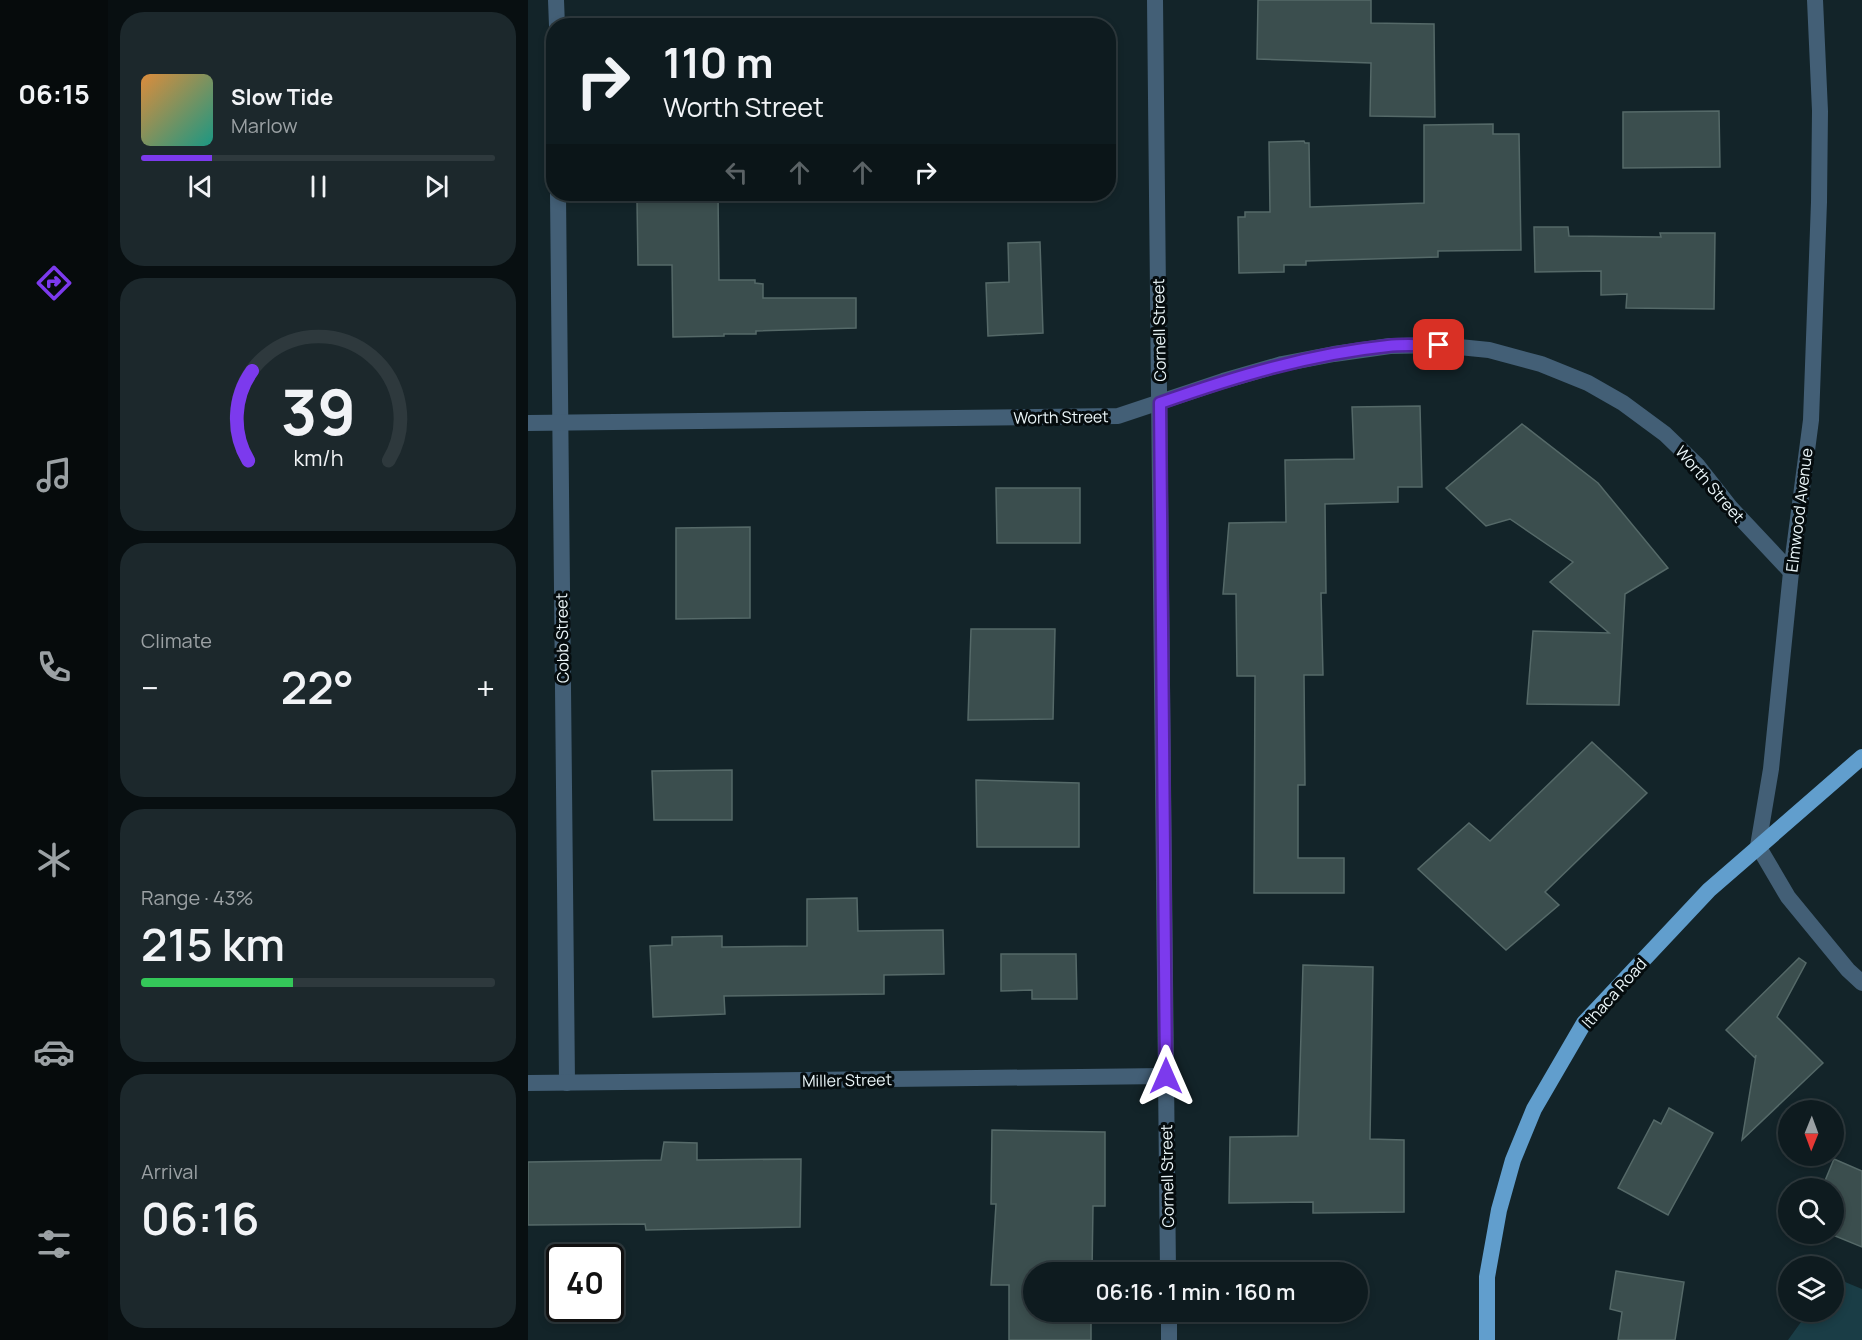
<!DOCTYPE html>
<meta charset="utf-8">
<style>
:root{--surface:#0e1b1f;--page:#1c282c;--text:#f1f3f6;--muted:#9ba1a4;--line:#2e393d;--accent:#7c3aed}
body{margin:0;font-family:Manrope,sans-serif;background:var(--page);color:var(--text);height:100vh;display:flex;flex-direction:column;font-size:22px;white-space:nowrap}
*{box-sizing:border-box;margin:0}
p{font-size:20px;color:var(--muted)}
.icon{flex:none;width:33px;height:33px;fill:none;stroke:currentColor;stroke-width:2;stroke-linecap:round;stroke-linejoin:round}
.map{position:relative;flex:1;overflow:hidden}
.details{display:flex;flex-direction:column;gap:12px;padding:12px;background:#080f11;width:420px}
.details>*{flex:none}
.guide{position:absolute;left:18px;top:18px;width:570px;height:183px;border-radius:24px;box-shadow:0 3px 9px #0003,0 0 0 2px var(--line);background:#0e1b1f;color:var(--text);overflow:hidden}
.needle{width:39px;rotate:181deg}
.controls{position:absolute;left:1250px;top:1100px;display:grid;gap:12px}
.controls a{display:grid;place-items:center;width:66px;height:66px;border-radius:50%;background:var(--surface);box-shadow:0 3px 9px #0003,0 0 0 2px var(--line);font-size:30px}
.speed{position:absolute;left:18px;top:1244px;display:flex;gap:12px;font-size:30px;font-weight:700;text-align:center}
.speed>*{display:grid;place-content:center;width:78px;height:78px;border-radius:50%;background:var(--surface);box-shadow:0 3px 9px #0003,0 0 0 2px var(--line);line-height:1}
.speed .limit{border:3px solid #111;border-radius:9px;background:#fff;color:#111}
.pin{position:absolute;display:grid;place-items:center;width:51px;height:51px;color:#fff;margin:-26px;border-radius:12px;box-shadow:0 3px 9px #0006}
.me{position:absolute;width:66px;margin:-33px;rotate:0deg;stroke-linejoin:round;filter:drop-shadow(0 0 4px #0008)}
.turn{display:flex;align-items:center;gap:21px;height:126px;padding:0 18px;font-size:27px}
.turn .icon{width:78px;height:78px;stroke-width:2.5}
.turn b{display:block;font-size:42px;line-height:51px}
.lanes{display:flex;align-items:center;height:57px;padding:0 18px;background:#0003;justify-content:center;gap:30px;direction:ltr}
.lanes .off{opacity:.35}
.big{font-size:45px;font-weight:600;line-height:1.1}
.details .card{flex:1;display:flex;flex-direction:column;justify-content:center;gap:9px;min-width:0;padding:0 21px;border-radius:24px;background:var(--page)}
.details .dial{align-items:center;gap:0}
.dial svg{height:156px;overflow:visible;fill:none;stroke:var(--line);stroke-width:7;stroke-linecap:round;text-anchor:middle}
.dial text{fill:var(--text);stroke:none}
.song{display:flex;align-items:center;gap:18px}
.cover{width:72px;height:72px;border-radius:9px;background:linear-gradient(135deg,hsl(30 70% 55%),hsl(170 70% 35%))}
.played{height:6px;border-radius:3px;background:linear-gradient(90deg,var(--accent) 20%,var(--line) 20%)}
.keys{display:flex;justify-content:space-around;direction:ltr}
.heat{display:flex;justify-content:space-between;align-items:center;font-size:33px;direction:ltr}
.charge{height:9px;border-radius:4px;background:linear-gradient(90deg,#34c759 43%,var(--line) 0)}
.trip{position:absolute;left:495px;top:1262px;width:345px;height:60px;border-radius:30px;background:var(--surface);box-shadow:0 3px 9px #0003,0 0 0 2px var(--line);font-weight:600;line-height:60px;text-align:center}
main{display:flex;flex:1;min-height:0}
.dock{display:flex;flex-direction:column;width:108px;justify-content:space-around;align-items:center;background:#060b0c;color:var(--muted)}
.dock .icon{width:42px;height:42px}
.dock .on{color:var(--accent)}
.dock b{font-size:27px;color:var(--text)}
.map>svg:first-child{display:block}
.green{fill:#1a3d46}
.building{fill:#3b4e4e;stroke:#556968;stroke-width:1.5}
.lines{fill:none;stroke-linecap:round;stroke-linejoin:round}
.minor{stroke:#435f76;stroke-width:16}
.tertiary{stroke:#435f76;stroke-width:16}
.primary{stroke:#619ecd;stroke-width:16}
.route-casing{stroke:#51269a;stroke-width:15}
.route{stroke:#7c3aed;stroke-width:10}
.labels{text-anchor:middle;dominant-baseline:central;stroke-width:6;stroke-linejoin:round;paint-order:stroke}
.street-label{font-size:16px;fill:#ebf6f9;stroke:#050c0e}
</style>
<main>
<nav class="dock">
<b>06:15</b>
<svg class="icon on" aria-label="directions" viewBox="0 0 24 24"><path d="M12 3l9 9-9 9-9-9zM9 14v-3h6M13 9l2 2-2 2"/></svg>
<svg class="icon" aria-label="music" viewBox="0 0 24 24"><path d="M9 18V5l10-2v13"/><circle cx="6" cy="18" r="3"/><circle cx="16" cy="16" r="3"/></svg>
<svg class="icon" aria-label="phone" viewBox="0 0 24 24"><path d="M5 4h4l2 5-3 2q2 4 5 5l2-3 5 2v4C11 20 4 13 5 4z"/></svg>
<svg class="icon" aria-label="climate" viewBox="0 0 24 24"><path d="M12 3v18M4 7l16 10M4 17L20 7"/></svg>
<svg class="icon" aria-label="car" viewBox="0 0 24 24"><path d="M5 17H2v-5l4-1 3-4h7l3 4 3 1v5h-3M9 17h6M6 11h13"/><circle cx="7" cy="17" r="2"/><circle cx="17" cy="17" r="2"/></svg>
<svg class="icon" aria-label="filters" viewBox="0 0 24 24"><path d="M4 7h16M4 17h16"/><circle cx="9" cy="7" r="2"/><circle cx="15" cy="17" r="2"/></svg>
</nav>
<section class="details">
<div class="card">
<div class="song"><i class="cover"></i><div><b>Slow Tide</b><p>Marlow</p></div></div>
<div class="played"></div>
<div class="keys"><svg class="icon" aria-label="previous" viewBox="0 0 24 24"><path d="M18 5L8 12l10 7zM5 5v14"/></svg><svg class="icon" aria-label="pause" viewBox="0 0 24 24"><path d="M8 5v14M16 5v14"/></svg><svg class="icon" aria-label="next" viewBox="0 0 24 24"><path d="M6 5l10 7-10 7zM19 5v14"/></svg></div>
</div>
<div class="card dial"><svg viewBox="0 0 100 80">
<path d="M14 69A42 42 0 1 1 86 69"/>
<path d="M14 69A42 42 0 0 1 16 23" stroke="#7c3aed"/>
<text x="50" y="56" font-size="32" font-weight="700">39</text>
<text x="50" y="72" font-size="11">km/h</text>
</svg></div>
<div class="card"><p>Climate</p>
<div class="heat"><a>−</a><b class="big">22°</b><a>+</a></div>
</div>
<div class="card"><p>Range · 43%</p><b class="big">215 km</b><div class="charge"></div></div>
<div class="card"><p>Arrival</p><b class="big">06:16</b></div>
</section>
<div class="map">
<svg width="1334" height="1340" viewBox="0 0 1334 1340">
<rect width="100%" height="100%" fill="#132429"/>
<path class="green" d="M 1305,1277 L 1334,1289 L 1334,1340 L 1260,1340 L 1281,1311 L 1305,1311 Z"/>
<g class="building">
<path d="M 730,0 L 843,0 L 843,23 L 906,24 L 907,117 L 842,116 L 843,63 L 729,59 Z"/>
<path d="M 1191,111 L 1192,167 L 1095,168 L 1095,112 Z"/>
<path d="M 965,124 L 965,134 L 991,134 L 993,250 L 910,251 L 910,257 L 778,261 L 778,265 L 756,265 L 756,272 L 711,273 L 710,217 L 717,217 L 717,212 L 742,212 L 741,142 L 776,141 L 777,143 L 781,143 L 782,207 L 896,203 L 896,125 Z"/>
<path d="M 190,194 L 191,280 L 227,280 L 227,283 L 235,284 L 235,298 L 328,298 L 328,328 L 228,331 L 228,334 L 196,334 L 196,336 L 145,337 L 144,265 L 110,265 L 109,201 L 114,201 L 114,196 Z"/>
<path d="M 1006,227 L 1040,227 L 1041,236 L 1133,237 L 1132,233 L 1187,233 L 1186,309 L 1098,308 L 1099,294 L 1073,295 L 1073,271 L 1007,272 Z"/>
<path d="M 512,242 L 515,333 L 460,336 L 458,283 L 481,282 L 480,243 Z"/>
<path d="M 892,406 L 894,487 L 870,487 L 870,502 L 797,504 L 798,593 L 793,593 L 795,675 L 776,675 L 777,785 L 770,785 L 770,858 L 816,858 L 816,893 L 726,893 L 727,676 L 709,676 L 708,594 L 695,594 L 701,523 L 758,522 L 757,460 L 826,459 L 824,407 Z"/>
<path d="M 994,424 L 1070,483 L 1140,568 L 1097,594 L 1091,705 L 999,704 L 1005,631 L 1081,633 L 1022,582 L 1045,562 L 982,519 L 958,526 L 918,488 Z"/>
<path d="M 468,488 L 552,488 L 552,543 L 469,543 Z"/>
<path d="M 222,527 L 222,618 L 148,619 L 148,528 Z"/>
<path d="M 443,629 L 527,629 L 525,719 L 440,720 Z"/>
<path d="M 1064,742 L 1119,793 L 1017,892 L 1031,905 L 978,950 L 890,869 L 941,823 L 962,841 Z"/>
<path d="M 204,770 L 204,820 L 126,820 L 124,771 Z"/>
<path d="M 448,780 L 551,783 L 551,847 L 449,847 Z"/>
<path d="M 329,898 L 330,931 L 415,930 L 416,974 L 356,975 L 356,994 L 196,996 L 197,1014 L 125,1017 L 122,946 L 144,945 L 144,937 L 194,936 L 194,947 L 279,946 L 279,899 Z"/>
<path d="M 473,954 L 548,954 L 549,999 L 504,999 L 504,990 L 473,991 Z"/>
<path d="M 1271,958 L 1278,963 L 1249,1017 L 1295,1063 L 1214,1140 L 1228,1055 L 1227,1058 L 1198,1030 Z"/>
<path d="M 775,965 L 845,967 L 842,1139 L 876,1140 L 876,1212 L 785,1213 L 785,1202 L 701,1203 L 702,1137 L 770,1136 Z"/>
<path d="M 1141,1108 L 1185,1133 L 1140,1215 L 1090,1188 L 1126,1120 L 1133,1124 Z"/>
<path d="M 464,1130 L 577,1132 L 577,1206 L 565,1206 L 564,1272 L 506,1272 L 506,1311 L 563,1311 L 563,1340 L 481,1340 L 481,1285 L 463,1285 L 468,1204 L 463,1204 Z"/>
<path d="M 136,1142 L 169,1143 L 169,1160 L 273,1159 L 272,1227 L 118,1230 L 117,1224 L 0,1225 L 0,1162 L 133,1160 Z"/>
<path d="M 1306,1159 L 1334,1171 L 1334,1247 L 1300,1233 L 1305,1233 L 1305,1188 L 1294,1188 Z"/>
<path d="M 1088,1271 L 1156,1282 L 1147,1340 L 1090,1340 L 1094,1312 L 1082,1309 Z"/>
</g>
<g class="lines">
<g class="minor">
<path d="M 28,0 L 29,26"/>
<path d="M 1287,0 L 1292,111 L 1291,202 L 1283,420 L 1263,572 L 1243,769 L 1230,846 L 1260,897 L 1320,970 L 1334,983"/>
<path d="M 30,194 L 39,1083"/>
<path d="M 0,423 L 590,416 L 695,381 L 754,364 L 806,354 L 862,346 L 911,345 L 961,350 L 1013,364 L 1060,383 L 1095,403 L 1137,434 L 1169,465 L 1202,507 L 1263,572"/>
<path d="M 0,1083 L 638,1076"/>
</g>
<g class="tertiary">
<path d="M 627,0 L 640,1272"/>
<path d="M 641,1311 L 641,1340"/>
</g>
<path class="primary" d="M 959,1340 L 959,1277 L 971,1210 L 985,1160 L 1006,1109 L 1056,1023 L 1181,890 L 1334,757"/>
</g>
<g class="lines">
<g class="route-casing">
<path id="route" d="M 638,1076 L 632,403 C 706,377 781,354 860,346 C 877,344 894,346 911,345"/>
</g>
<use href="#route" class="route"/>
</g>
<g class="labels">
<g class="street-label">
<text transform="translate(631 330) rotate(-91)">Cornell Street</text>
<text transform="translate(533 417) rotate(-1)">Worth Street</text>
<text transform="translate(1182 484) rotate(49)">Worth Street</text>
<text transform="translate(1271 510) rotate(-83)">Elmwood Avenue</text>
<text transform="translate(34 638) rotate(-91)">Cobb Street</text>
<text transform="translate(1086 993) rotate(-48)">Ithaca Road</text>
<text transform="translate(319 1080) rotate(-1)">Miller Street</text>
<text transform="translate(639 1176) rotate(-91)">Cornell Street</text>
</g>
</g>
</svg>
<div class="controls">
<a><svg class="needle" viewBox="-14 -14 28 28"><path d="M0-13l5 13h-10z" fill="#e53935"/><path d="M0 13l5-13h-10z" fill="#9ba1a4"/></svg></a>
<a><svg class="icon" aria-label="search" viewBox="0 0 24 24"><circle cx="10" cy="10" r="6"/><path d="M15 15l6 6"/></svg></a>
<a><svg class="icon" aria-label="layers" viewBox="0 0 24 24"><path d="M12 4l9 5-9 5-9-5zM3 14l9 5 9-5"/></svg></a>
</div>
<div class="speed"><div class="limit">40</div></div>
<div class="pin" style="left:911px;top:345px;background:#d93025"><svg class="icon" aria-label="arrive" viewBox="0 0 24 24"><path d="M6 21V4h12l-3 4 3 4H6"/></svg></div>
<svg class="me" style="left:638px;top:1076px" viewBox="-20 -20 40 40"><path d="M0-17L14 15 0 8-14 15z" fill="#7c3aed" stroke="#fff" stroke-width="4"/></svg>
<div class="trip">06:16 · 1 min · 160 m</div>
<div class="guide">
<div class="turn"><svg class="icon" aria-label="right" viewBox="0 0 24 24"><path d="M7 20v-9h11M14 6l5 5-5 5"/></svg><div><b>110 m</b>Worth Street</div></div>
<div class="lanes"><svg class="icon off" aria-label="left" viewBox="0 0 24 24"><path d="M17 20v-9H6M10 6l-5 5 5 5"/></svg><svg class="icon off" aria-label="ahead" viewBox="0 0 24 24"><path d="M12 20V5M6 11l6-6 6 6"/></svg><svg class="icon off" aria-label="ahead" viewBox="0 0 24 24"><path d="M12 20V5M6 11l6-6 6 6"/></svg><svg class="icon" aria-label="right" viewBox="0 0 24 24"><path d="M7 20v-9h11M14 6l5 5-5 5"/></svg></div>
</div>
</div>
</main>
